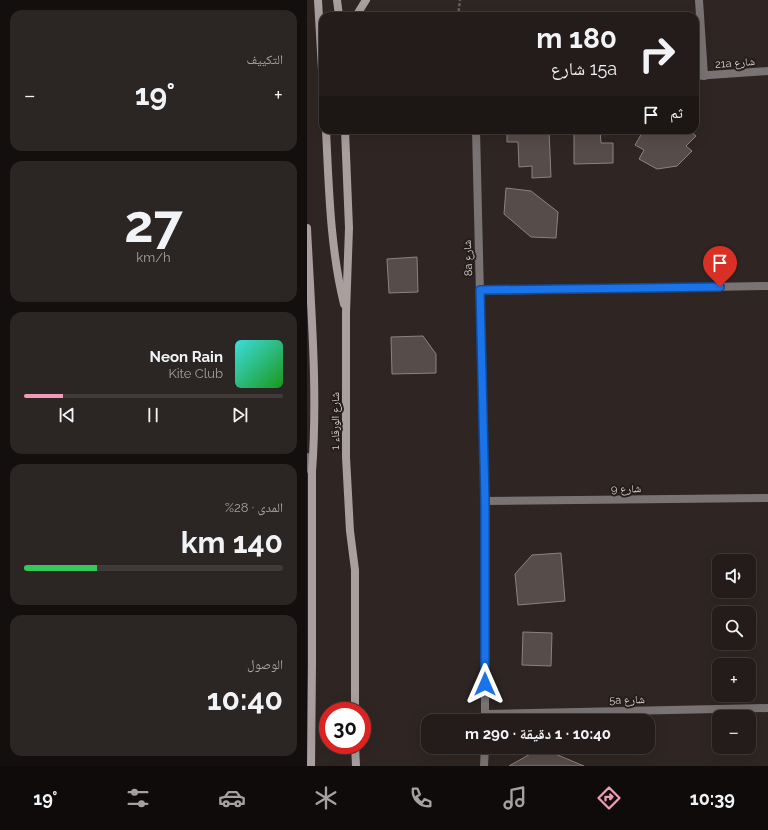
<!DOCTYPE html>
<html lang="ar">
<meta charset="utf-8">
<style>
:root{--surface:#231c1a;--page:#2b2523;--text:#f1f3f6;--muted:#a3a1a2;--line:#403a39;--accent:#ef9ab8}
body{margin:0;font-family:Raleway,"Noto Naskh Arabic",sans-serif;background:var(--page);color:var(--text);direction:rtl;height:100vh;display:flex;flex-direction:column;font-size:15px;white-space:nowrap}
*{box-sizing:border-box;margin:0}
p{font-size:13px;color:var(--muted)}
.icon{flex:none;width:22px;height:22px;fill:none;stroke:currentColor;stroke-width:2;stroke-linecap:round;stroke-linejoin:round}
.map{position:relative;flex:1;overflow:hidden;direction:ltr}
.drawer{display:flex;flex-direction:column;gap:10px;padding:10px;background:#130f0e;width:307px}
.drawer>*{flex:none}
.guide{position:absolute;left:12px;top:12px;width:380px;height:122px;border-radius:12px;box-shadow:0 4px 16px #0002,0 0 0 1px var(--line);direction:rtl;background:#231c1a;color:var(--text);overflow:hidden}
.buttons{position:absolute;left:405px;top:554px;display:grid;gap:8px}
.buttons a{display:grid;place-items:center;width:44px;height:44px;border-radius:8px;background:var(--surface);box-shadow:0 4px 16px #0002,0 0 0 1px var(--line);font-size:20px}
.speed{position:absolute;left:12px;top:702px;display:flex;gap:8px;font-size:20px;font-weight:700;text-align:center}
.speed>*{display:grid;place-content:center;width:52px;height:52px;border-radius:50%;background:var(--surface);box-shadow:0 4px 16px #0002,0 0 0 1px var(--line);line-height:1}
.speed .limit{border:6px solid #d22;background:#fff;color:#111}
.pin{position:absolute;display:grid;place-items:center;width:34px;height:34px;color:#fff;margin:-41px -17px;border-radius:50% 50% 50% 0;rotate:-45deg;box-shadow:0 0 4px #0007}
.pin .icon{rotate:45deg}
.me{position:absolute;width:44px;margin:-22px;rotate:0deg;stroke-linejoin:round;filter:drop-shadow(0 0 3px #0008)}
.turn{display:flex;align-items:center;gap:14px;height:84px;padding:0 16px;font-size:18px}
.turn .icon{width:52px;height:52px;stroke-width:2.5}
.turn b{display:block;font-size:28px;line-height:34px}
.then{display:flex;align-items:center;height:38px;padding:0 16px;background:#0003;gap:8px;font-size:15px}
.big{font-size:30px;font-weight:700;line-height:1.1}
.drawer .tile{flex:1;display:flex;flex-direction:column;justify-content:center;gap:6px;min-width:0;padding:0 14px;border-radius:12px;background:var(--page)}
.drawer .dial{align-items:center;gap:0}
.dial b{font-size:52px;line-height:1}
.song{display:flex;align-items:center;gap:12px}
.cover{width:48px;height:48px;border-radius:6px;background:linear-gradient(135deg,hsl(180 70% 55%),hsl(120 70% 35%))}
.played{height:4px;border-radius:2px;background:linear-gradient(90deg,var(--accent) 15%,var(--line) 15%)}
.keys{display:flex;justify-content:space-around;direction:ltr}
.heat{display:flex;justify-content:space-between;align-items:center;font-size:22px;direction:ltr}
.charge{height:6px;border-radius:3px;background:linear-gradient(90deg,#34c759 28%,var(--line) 0)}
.trip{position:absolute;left:114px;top:714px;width:234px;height:40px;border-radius:12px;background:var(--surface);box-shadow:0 4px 16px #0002,0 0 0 1px var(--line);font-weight:700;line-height:40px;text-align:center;direction:rtl}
.tabs{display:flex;height:64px;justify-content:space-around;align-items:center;background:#0e0b0a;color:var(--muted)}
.tabs .icon{width:28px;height:28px}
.tabs .current{color:var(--accent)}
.tabs b{font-size:18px;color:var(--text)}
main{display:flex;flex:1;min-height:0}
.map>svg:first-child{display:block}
.building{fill:#564c49;stroke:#8d827e}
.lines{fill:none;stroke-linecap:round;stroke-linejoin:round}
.path{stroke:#665e5b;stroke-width:2.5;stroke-dasharray:3 2;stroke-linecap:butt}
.minor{stroke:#797473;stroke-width:8}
.secondary{stroke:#a89f9e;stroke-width:8}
.route-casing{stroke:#114b97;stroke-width:10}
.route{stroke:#1a73e8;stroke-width:7}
.labels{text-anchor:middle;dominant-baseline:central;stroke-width:4;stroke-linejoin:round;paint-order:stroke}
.street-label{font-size:11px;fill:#d6cfcd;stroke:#251d1a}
</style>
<main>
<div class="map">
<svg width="461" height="766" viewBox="0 0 461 766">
<rect width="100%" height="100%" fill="#2f2623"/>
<g class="building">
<path d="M 200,130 L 242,130 L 244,177 L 225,178 L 225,166 L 212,167 L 211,142 L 200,142 Z"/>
<path d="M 267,130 L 293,130 L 294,143 L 306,143 L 306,163 L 267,164 Z"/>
<path d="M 360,130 L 382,130 L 389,136 L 379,146 L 385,151 L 370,166 L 350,169 L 332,159 L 337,150 L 328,145 L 335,133 Z"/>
<path d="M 199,188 L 224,191 L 251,212 L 249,238 L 224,237 L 197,214 Z"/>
<path d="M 110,257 L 111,292 L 82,293 L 80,259 Z"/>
<path d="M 116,336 L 129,354 L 129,373 L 85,374 L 84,337 Z"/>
<path d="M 254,553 L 258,601 L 211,605 L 208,574 L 225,555 Z"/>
<path d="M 216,632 L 245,633 L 244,666 L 215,665 Z"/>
<path d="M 234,748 L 277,766 L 202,766 Z"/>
</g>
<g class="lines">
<path class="path" d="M 151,16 L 153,0"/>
<g class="minor">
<path d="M 392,0 L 397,76"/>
<path d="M 388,76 L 461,71"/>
<path d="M 169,130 L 178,501 L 178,721"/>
<path d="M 173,291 L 461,286"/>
<path d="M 0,457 L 4,471"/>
<path d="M 178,501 L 461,498"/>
<path d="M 179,714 L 461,708"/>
<path d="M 177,766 L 178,747"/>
</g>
<g class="secondary">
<path d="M 11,0 L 16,87"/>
<path d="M 30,0 L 32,16"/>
<path d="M 49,16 L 59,0"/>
<path d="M 19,130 C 22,188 23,247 37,304"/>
<path d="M 38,130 L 42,228 L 39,313 L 39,457 L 43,531 L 48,570 L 48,711"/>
<path d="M 0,228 C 4,309 11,391 5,472 L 5,664 L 4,766"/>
<path d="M 48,745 L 49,766"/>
</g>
</g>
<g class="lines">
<g class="route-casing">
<path id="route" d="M 178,684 L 178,501 L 173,290 L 413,287"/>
</g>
<use href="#route" class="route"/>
</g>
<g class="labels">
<g class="street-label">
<text transform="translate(428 63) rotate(-4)">21a شارع</text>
<text transform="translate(161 258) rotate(-92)">8a شارع</text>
<text transform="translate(28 421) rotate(-90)">شارع الورقاء 1</text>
<text transform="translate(319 489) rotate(-1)">شارع 9</text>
<text transform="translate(320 700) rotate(-1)">5a شارع</text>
</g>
</g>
</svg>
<div class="buttons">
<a><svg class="icon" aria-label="sound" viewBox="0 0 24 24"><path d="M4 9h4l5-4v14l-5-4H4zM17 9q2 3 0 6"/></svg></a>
<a><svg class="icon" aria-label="search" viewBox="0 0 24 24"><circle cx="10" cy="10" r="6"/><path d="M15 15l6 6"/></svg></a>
<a>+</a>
<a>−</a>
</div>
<div class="speed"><div class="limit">30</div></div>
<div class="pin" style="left:413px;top:287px;background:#d93025"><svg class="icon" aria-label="arrive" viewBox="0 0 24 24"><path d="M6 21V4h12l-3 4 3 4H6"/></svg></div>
<svg class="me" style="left:178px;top:684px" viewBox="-20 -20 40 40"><path d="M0-17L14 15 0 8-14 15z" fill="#1a73e8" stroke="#fff" stroke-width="4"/></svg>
<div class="trip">10:40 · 1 دقيقة · 290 m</div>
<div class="guide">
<div class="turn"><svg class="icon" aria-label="right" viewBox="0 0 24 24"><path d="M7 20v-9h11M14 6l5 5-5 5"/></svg><div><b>180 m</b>15a شارع</div></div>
<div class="then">ثم<svg class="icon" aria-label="arrive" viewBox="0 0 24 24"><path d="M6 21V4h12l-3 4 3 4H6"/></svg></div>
</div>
</div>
<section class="drawer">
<div class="tile"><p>التكييف</p>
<div class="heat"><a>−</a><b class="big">19°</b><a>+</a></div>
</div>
<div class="tile dial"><b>27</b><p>km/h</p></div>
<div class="tile">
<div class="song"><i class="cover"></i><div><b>Neon Rain</b><p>Kite Club</p></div></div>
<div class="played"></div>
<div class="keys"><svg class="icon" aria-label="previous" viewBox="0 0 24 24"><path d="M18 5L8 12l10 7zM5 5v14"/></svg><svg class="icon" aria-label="pause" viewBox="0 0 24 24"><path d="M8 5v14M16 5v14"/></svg><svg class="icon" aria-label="next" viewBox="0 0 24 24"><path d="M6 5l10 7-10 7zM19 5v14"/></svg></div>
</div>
<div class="tile"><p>المدى · 28%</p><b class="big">140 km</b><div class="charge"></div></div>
<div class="tile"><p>الوصول</p><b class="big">10:40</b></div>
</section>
</main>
<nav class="tabs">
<b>10:39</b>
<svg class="icon current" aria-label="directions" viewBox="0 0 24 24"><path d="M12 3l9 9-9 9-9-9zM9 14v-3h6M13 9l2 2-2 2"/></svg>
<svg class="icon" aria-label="music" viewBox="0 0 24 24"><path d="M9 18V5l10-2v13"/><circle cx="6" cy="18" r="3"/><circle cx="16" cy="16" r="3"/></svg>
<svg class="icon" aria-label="phone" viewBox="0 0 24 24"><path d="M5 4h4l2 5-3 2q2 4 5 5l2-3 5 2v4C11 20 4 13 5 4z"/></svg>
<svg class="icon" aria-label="climate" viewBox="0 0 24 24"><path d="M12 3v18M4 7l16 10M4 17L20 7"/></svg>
<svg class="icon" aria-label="car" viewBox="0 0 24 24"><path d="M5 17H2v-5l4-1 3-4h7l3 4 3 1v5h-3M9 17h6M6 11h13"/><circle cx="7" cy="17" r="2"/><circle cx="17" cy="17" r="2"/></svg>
<svg class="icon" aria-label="filters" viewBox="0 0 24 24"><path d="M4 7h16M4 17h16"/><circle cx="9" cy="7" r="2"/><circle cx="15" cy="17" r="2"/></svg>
<b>19°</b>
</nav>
